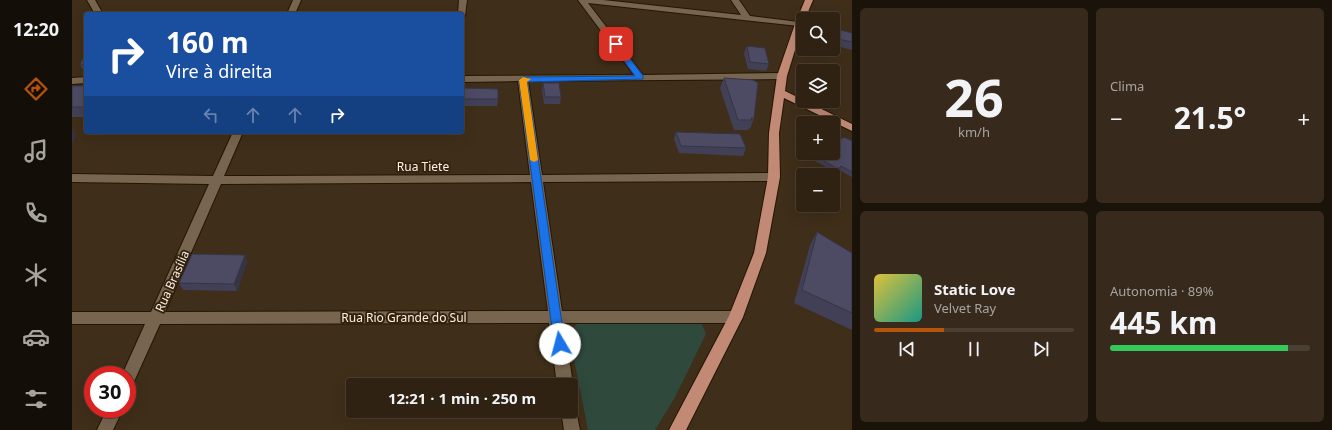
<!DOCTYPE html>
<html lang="pt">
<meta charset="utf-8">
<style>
:root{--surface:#2f2213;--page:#372a1c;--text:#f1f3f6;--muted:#a7a4a0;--line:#4a3f33;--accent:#b45309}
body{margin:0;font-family:"Noto Sans",sans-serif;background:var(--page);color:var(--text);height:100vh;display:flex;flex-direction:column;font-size:15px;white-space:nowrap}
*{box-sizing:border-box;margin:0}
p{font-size:13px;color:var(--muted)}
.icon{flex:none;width:22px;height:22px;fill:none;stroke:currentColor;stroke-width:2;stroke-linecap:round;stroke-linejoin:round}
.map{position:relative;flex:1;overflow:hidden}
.side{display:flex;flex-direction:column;gap:8px;padding:8px;background:#1a130a;width:480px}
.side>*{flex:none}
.guide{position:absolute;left:12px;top:12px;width:380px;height:122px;border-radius:4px;box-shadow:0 4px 16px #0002,0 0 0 1px var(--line);background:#1a4fa0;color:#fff;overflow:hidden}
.buttons{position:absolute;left:724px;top:12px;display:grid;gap:8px}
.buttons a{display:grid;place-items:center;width:44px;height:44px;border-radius:4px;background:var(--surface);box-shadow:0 4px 16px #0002,0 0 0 1px var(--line);font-size:20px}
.speed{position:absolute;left:12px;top:366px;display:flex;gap:8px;font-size:20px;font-weight:700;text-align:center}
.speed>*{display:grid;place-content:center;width:52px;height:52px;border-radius:50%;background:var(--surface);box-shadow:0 4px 16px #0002,0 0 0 1px var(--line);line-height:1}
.speed .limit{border:6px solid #d22;background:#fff;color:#111}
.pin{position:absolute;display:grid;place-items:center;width:34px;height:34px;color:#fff;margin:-17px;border-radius:8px;box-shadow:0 2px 6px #0006}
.me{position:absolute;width:44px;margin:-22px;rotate:352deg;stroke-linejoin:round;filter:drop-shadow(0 0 3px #0008)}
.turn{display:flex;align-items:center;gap:14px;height:84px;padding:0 16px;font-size:18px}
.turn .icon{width:52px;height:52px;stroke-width:2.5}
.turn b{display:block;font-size:28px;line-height:34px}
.lanes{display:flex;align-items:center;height:38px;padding:0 16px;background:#0003;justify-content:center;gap:20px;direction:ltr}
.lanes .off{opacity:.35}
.big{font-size:30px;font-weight:700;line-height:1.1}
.side .widget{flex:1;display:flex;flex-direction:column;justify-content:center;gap:6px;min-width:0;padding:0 14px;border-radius:6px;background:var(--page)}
.side .dial{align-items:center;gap:0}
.dial b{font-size:52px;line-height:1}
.song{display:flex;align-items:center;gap:12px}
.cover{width:48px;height:48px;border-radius:6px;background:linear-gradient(135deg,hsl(50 70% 55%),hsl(170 70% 35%))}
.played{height:4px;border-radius:2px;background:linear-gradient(90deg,var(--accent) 35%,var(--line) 35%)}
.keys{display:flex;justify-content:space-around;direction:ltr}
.heat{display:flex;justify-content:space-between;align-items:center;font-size:22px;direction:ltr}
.charge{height:6px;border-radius:3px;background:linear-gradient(90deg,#34c759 89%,var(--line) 0)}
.side .tiles{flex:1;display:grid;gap:8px;grid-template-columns:repeat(2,1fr)}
.trip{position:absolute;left:274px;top:378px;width:232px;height:40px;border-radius:4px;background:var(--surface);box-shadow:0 4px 16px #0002,0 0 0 1px var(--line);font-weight:700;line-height:40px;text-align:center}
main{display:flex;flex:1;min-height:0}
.menu{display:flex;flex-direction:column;width:72px;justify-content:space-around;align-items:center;background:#130e08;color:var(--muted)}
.menu .icon{width:28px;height:28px}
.menu .on{color:var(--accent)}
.menu b{font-size:18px;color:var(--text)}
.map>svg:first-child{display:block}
.green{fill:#2f493d}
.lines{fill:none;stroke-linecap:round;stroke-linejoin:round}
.minor-casing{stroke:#251602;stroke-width:2}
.major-casing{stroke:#251602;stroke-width:2}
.minor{fill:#78654f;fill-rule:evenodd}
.major{fill:#c28a75;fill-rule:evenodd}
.wall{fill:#424056}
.shaded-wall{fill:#363446}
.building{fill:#4d4b64;stroke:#363446}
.route{fill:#1a73e8;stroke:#114b97}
.slow{fill:#f59e0b}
.labels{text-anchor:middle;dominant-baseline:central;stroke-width:4;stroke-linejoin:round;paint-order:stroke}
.street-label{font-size:12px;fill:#fdf1e5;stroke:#34240f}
</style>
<main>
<nav class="menu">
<b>12:20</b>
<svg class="icon on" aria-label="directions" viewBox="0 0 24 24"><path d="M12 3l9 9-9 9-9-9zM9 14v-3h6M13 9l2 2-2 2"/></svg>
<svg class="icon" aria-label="music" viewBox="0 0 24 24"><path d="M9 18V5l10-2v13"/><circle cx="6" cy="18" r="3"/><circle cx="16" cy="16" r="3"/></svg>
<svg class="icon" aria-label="phone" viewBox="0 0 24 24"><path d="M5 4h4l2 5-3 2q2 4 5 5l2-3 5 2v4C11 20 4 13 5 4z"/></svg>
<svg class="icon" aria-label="climate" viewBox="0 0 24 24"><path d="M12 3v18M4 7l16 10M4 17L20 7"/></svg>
<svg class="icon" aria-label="car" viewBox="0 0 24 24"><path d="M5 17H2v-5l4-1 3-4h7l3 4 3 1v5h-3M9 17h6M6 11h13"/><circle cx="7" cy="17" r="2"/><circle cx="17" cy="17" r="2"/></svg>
<svg class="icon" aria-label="filters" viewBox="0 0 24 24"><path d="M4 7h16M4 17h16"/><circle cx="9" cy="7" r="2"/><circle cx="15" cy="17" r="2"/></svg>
</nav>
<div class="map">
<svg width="780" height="430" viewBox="0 0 780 430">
<rect width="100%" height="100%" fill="#3f2e19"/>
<path class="green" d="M 505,323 L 630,324 L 634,334 L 602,399 L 583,430 L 516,430 L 497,334 Z"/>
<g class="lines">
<g class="minor-casing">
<g id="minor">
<path d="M 15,0 L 23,0 L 31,14 L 23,14 Z"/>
<path d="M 221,0 L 229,0 L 223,14 L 215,14 Z"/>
<path d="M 387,0 L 395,0 L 393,16 L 390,16 L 390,14 L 386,14 Z"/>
<path d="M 506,0 L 531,0 L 669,15 L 659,0 L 667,0 L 678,16 L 727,22 L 731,24 L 727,26 L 516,3 L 571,75 L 710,73 L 715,76 L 710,79 L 456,81 L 470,175 L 702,173 L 706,174 L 708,177 L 706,180 L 702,181 L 471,182 L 490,311 L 664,311 L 669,313 L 671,317 L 669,321 L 664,323 L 492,323 L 501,385 L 499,389 L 499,385 L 485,385 L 477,323 L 88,324 L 60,386 L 55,388 L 55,375 L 50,375 L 73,324 L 0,324 L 0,312 L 79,312 L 137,184 L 0,182 L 0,174 L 141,176 L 161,132 L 171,132 L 152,176 L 458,175 L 446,81 L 390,82 L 390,76 L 562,75 ZM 459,182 L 476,311 L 93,312 L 149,184 Z"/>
<path d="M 14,77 L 14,83 L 0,84 L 0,78 Z"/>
<path d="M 499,404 L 503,406 L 508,430 L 492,430 L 489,411 L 499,411 Z"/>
<path d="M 35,409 L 51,409 L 41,430 L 25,430 Z"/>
</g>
</g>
<g class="major-casing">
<path id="major" d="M 733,0 L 741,0 L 733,19 L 731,19 L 731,24 L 715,76 L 713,91 L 780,124 L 780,131 L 712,98 L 707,133 L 708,177 L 694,253 L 671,317 L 614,430 L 597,430 L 657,316 L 682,253 L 696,177 L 697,133 L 705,76 L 723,24 Z"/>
</g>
<use href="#minor" class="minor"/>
<use href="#major" class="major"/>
</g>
<g class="wall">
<path d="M 761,28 L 780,33 L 780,50 L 761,45 Z"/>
<path d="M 675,46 L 697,64 L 694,71 L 676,69 L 672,53 Z"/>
<path d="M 14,52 L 14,71 L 12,71 L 8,65 Z"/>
<path d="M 652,78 L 682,118 L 678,129 L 677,128 L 676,130 L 662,130 L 648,88 Z"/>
<path d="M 471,83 L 489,97 L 488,104 L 472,104 L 470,90 Z"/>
<rect x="0" y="86" width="14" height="31"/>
<path d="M 390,88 L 426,99 L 425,106 L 390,106 Z"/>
<path d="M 172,132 L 235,132 L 235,133 L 173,133 Z"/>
<path d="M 604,132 L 674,148 L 671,156 L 607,153 L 602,139 Z"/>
<path d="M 780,141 L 780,177 L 767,170 L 764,172 L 743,161 L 745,157 Z"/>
<path d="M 745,232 L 780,253 L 780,330 L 722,303 L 738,245 Z"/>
<path d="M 173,255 L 175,262 L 165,291 L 111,290 L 107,283 Z"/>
</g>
<g class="shaded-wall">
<path d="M 0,128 L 4,136 L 0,143 Z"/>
<path d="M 769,166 L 767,170 L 764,172 L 766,169 Z"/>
<path d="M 173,255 L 175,262 L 165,291 L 162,284 Z"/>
</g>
<g class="building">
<path d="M 761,28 L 780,33 L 780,42 L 761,38 Z"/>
<path d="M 675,46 L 693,48 L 697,64 L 678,62 Z"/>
<path d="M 14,52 L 14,64 L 8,65 Z"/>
<path d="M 652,78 L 681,80 L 686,83 L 682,118 L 679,118 L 680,120 L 666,120 Z"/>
<path d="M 471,83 L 487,83 L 489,97 L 473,97 Z"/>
<rect x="0" y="86" width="14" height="21"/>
<path d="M 390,88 L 426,89 L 426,99 L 390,99 Z"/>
<path d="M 604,132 L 668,134 L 674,148 L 609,146 Z"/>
<path d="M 772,137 L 780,141 L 780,172 L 769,166 L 766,169 L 745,157 L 750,153 L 761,153 L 761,145 Z"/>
<path d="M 745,232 L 780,253 L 780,313 L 730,290 Z"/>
<path d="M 120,254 L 173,255 L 162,284 L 107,283 Z"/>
</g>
<path class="route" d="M 541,43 L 546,43 L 571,76 L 571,79 L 455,82 L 493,344 L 492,348 L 488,349 L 484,348 L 482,344 L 447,80 L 451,77 L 563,76 L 540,44 Z"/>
<path class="slow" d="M 451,77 L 459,79 L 455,82 L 466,160 L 462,162 L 458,160 L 447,80 Z"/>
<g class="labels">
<g class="street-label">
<text x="351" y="166">Rua Tiete</text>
<text transform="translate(100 281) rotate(-66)">Rua Brasília</text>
<text x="332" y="317">Rua Rio Grande do Sul</text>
</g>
</g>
</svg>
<div class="buttons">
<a><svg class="icon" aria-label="search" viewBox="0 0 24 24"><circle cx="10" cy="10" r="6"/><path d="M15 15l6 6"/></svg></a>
<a><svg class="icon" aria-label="layers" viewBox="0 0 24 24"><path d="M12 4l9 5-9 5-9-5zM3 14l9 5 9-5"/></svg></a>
<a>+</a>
<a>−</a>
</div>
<div class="speed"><div class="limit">30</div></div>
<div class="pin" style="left:544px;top:44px;background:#d93025"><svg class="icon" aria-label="arrive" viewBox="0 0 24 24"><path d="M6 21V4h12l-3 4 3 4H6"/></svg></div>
<svg class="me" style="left:488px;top:344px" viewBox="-20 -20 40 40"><circle r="19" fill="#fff"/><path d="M0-13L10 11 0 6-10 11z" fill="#1a73e8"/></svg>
<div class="trip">12:21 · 1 min · 250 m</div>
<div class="guide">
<div class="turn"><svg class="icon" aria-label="right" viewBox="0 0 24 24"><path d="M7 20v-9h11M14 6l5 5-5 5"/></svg><div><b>160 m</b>Vire à direita</div></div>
<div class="lanes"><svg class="icon off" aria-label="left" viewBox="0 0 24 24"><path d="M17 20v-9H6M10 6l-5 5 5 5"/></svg><svg class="icon off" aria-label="ahead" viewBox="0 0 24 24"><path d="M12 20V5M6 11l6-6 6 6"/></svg><svg class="icon off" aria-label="ahead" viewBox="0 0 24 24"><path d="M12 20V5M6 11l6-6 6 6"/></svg><svg class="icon" aria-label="right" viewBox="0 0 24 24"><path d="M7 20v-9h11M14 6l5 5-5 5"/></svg></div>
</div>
</div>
<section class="side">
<div class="tiles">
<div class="widget dial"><b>26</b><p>km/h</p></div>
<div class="widget"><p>Clima</p>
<div class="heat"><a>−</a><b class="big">21.5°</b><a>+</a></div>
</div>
<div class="widget">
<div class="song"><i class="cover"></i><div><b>Static Love</b><p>Velvet Ray</p></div></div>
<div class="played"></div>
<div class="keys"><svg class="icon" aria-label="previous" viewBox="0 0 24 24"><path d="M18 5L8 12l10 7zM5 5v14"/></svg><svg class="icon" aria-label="pause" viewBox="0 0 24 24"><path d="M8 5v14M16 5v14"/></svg><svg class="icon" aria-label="next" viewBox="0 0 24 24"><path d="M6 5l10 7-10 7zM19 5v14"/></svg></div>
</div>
<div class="widget"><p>Autonomia · 89%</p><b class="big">445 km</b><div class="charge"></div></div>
</div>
</section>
</main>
